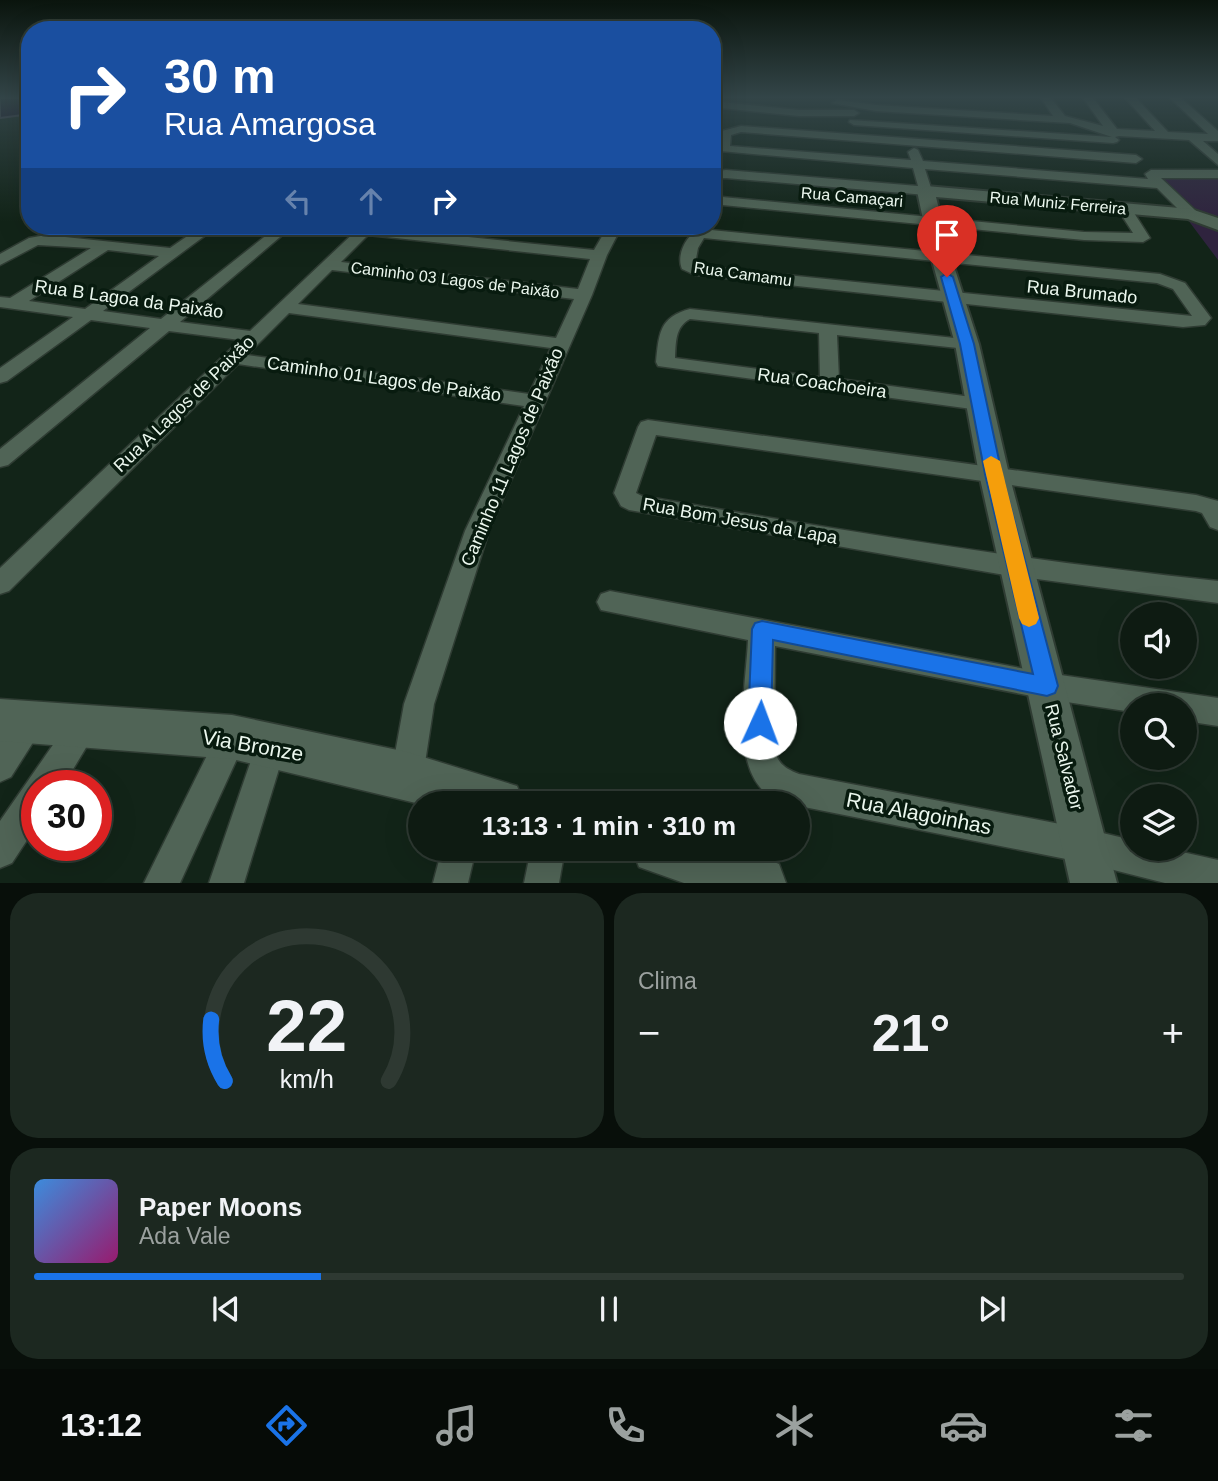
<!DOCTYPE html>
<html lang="pt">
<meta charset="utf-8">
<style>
:root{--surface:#0e1b12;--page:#1c2820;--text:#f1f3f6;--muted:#9ba19f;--line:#2e3932;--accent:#1a73e8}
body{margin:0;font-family:Arial,sans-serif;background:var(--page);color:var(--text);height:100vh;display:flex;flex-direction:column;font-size:26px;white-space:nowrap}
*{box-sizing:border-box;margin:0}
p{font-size:23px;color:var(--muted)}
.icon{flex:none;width:38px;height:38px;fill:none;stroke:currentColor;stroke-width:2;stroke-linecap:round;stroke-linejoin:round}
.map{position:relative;height:883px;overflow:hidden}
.panel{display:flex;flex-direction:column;gap:10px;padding:10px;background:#080f0a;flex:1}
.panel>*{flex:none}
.hud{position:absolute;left:21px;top:21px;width:700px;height:214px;border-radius:28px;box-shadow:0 7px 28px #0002,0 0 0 2px var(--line);background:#1a4fa0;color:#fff;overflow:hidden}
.controls{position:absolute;left:1120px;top:602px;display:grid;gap:14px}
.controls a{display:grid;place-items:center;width:77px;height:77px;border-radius:50%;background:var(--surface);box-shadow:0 7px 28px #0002,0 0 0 2px var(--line);font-size:35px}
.speed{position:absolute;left:21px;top:770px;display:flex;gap:14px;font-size:35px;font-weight:700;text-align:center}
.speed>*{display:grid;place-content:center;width:91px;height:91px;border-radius:50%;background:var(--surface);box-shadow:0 7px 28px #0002,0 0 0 2px var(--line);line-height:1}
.speed .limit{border:10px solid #d22;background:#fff;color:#111}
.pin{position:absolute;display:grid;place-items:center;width:60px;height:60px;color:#fff;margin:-72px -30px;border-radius:50% 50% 50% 0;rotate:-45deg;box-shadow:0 0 7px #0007}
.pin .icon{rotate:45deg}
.me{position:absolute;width:77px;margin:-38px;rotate:2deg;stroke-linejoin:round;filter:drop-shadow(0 0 5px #0008)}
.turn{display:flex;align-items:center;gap:24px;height:147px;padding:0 28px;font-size:32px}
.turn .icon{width:91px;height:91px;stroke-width:2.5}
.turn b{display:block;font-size:49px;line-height:60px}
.lanes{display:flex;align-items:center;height:66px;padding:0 28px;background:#0003;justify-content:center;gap:35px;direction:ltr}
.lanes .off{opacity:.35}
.big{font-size:52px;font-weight:700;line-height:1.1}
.panel .tile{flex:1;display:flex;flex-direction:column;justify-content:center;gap:10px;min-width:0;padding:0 24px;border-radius:28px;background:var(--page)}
.panel .dial{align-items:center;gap:0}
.dial svg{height:182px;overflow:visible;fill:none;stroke:var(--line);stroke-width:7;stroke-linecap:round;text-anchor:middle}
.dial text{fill:var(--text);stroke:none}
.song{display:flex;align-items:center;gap:21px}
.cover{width:84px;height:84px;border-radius:10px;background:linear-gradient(135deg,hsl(210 70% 55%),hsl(320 70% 35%))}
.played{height:7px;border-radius:4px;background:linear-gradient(90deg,var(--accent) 25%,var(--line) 25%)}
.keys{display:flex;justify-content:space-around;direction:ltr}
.heat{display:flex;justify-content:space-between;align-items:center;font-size:38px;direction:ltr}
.panel .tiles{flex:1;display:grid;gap:10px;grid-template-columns:1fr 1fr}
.tile:last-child{grid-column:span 2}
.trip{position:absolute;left:408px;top:791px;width:402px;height:70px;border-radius:35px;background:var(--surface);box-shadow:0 7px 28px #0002,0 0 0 2px var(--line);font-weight:700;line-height:70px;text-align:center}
.menu{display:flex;height:112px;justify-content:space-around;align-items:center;background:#060b07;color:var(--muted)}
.menu .icon{width:49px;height:49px}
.menu .active{color:var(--accent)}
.menu b{font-size:32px;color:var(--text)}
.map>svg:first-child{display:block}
.green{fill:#2f233e}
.water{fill:#150028;stroke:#554a63;stroke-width:2}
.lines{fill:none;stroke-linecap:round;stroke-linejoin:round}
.minor-casing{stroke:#2f3c33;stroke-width:3}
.tertiary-casing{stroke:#2f3c33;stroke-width:4}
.secondary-casing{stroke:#2f3c33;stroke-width:3}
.minor{fill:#506456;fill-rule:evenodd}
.tertiary{fill:#506456;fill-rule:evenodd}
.secondary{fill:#506456;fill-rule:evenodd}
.route{fill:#1a73e8;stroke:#114b97;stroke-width:2}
.slow{fill:#f59e0b}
.labels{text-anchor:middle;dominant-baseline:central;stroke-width:7;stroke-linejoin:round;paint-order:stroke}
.far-street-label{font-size:16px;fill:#ebf7ee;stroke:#081b0f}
.street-label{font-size:18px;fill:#ebf7ee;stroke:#081b0f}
.near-street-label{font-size:21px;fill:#ebf7ee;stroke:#081b0f}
</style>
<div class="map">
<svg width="1218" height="883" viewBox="0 0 1218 883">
<rect width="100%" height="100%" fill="#122418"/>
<g class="green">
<path d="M 1158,176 L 1218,176 L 1218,221 L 1192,208 Z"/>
<path d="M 1185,216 L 1218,228 L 1218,260 Z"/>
</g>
<path class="water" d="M 0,98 L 30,98 L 30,114 L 0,118 Z"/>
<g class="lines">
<g class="minor-casing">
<g id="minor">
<path d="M 1041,98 L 1051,98 L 1065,116 L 1103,126 L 1083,98 L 1093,98 L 1117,129 L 1155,131 L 1125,98 L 1136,98 L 1168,132 L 1208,134 L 1170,98 L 1181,98 L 1218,131 L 1218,141 L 1203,141 L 1218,154 L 1218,165 L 1189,140 L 1119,136 L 1115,137 L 1119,140 L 1117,142 L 1113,143 L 854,125 L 849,122 L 850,120 L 1112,137 L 1070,123 L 876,111 L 832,103 L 837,100 L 876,105 L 1053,116 Z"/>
<path d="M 712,101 L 799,110 L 854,110 L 859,113 L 854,116 L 799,116 L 712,107 Z"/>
<path d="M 741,126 L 1136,155 L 1142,159 L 1136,163 L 741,132 L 731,135 L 730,146 L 911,160 L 908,152 L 914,148 L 918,150 L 923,161 L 1148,179 L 1145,174 L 1151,170 L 1218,170 L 1218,178 L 1161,178 L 1196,211 L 1196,217 L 1186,217 L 1157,188 L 925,169 L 932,191 L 926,195 L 726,178 L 721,178 L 717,189 L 712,190 L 712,172 L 726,170 L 918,186 L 913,168 L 720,151 L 722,131 Z"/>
<path d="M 712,196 L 1084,232 L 1133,233 L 1117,208 L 1124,204 L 1129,205 L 1150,238 L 1143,242 L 1084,240 L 712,204 Z"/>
<path d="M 202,226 L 218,226 L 103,311 L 161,319 L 278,226 L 293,226 L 180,322 L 250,331 L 361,226 L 594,250 L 608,226 L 622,226 L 607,255 L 592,295 L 489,531 L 434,704 L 423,776 L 418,787 L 407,792 L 396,787 L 391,776 L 404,704 L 465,531 L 524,406 L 238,364 L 9,591 L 0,594 L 0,568 L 240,340 L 169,331 L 8,465 L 0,467 L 0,449 L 150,328 L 91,320 L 7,381 L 0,383 L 0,368 L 73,317 L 0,307 L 0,297 L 10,298 L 91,248 L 38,245 L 0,265 L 0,254 L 29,238 L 46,235 L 170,248 ZM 368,235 L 590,259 L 578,289 L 341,262 ZM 108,250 L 159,256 L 85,309 L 29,301 ZM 332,270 L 574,299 L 556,338 L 298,304 ZM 289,313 L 551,348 L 529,394 L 247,355 Z"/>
<path d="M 701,229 L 1160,274 L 1185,283 L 1211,318 L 1205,325 L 1183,327 L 695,275 L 682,269 C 676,255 686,234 701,229 ZM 704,238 L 1157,283 L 1173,289 L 1192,316 L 698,266 L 695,264 L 698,248 Z"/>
<path d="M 690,309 L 973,340 L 976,344 L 967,349 L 837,335 L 839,379 L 979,398 L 986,400 L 989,404 L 986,408 L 979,410 L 658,366 L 656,362 C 659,334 659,317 690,309 ZM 690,319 L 819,333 L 820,377 L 675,358 C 676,342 675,327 690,319 Z"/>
<path d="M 648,420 L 1196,495 L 1218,501 L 1218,530 L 1210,527 L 1202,513 L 1196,511 L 656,435 L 636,493 L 642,496 C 833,529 1025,561 1218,581 L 1218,603 L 999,574 L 629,510 L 621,506 L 614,493 L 638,427 L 641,422 Z"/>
<path d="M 610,591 L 1047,673 L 1218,698 L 1218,726 L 1185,721 L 1185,705 L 1132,705 L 1132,712 L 1047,699 L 775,646 L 774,747 C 777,763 784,768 799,774 L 1086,829 L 1132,840 L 1132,849 L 1169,849 L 1218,860 L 1218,883 L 1165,883 L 1086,863 L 799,806 L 798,803 C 722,803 746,689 748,640 L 601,610 L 597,602 L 601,594 Z"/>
<path d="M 31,708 L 42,712 L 46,722 L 11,777 L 0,782 L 0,740 L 20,712 Z"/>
<path d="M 84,712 L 95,716 L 99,726 L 63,786 L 37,786 L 37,825 L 12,863 L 0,868 L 0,821 L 73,716 Z"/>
<path d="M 232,722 L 243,727 L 247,737 L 180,883 L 144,883 L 221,727 Z"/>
<path d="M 271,731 L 282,735 L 286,746 L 244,883 L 209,883 L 256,746 L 260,735 Z"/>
<path d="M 442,849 L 476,849 L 468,883 L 433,883 Z"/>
<path d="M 531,849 L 565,849 L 559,883 L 524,883 Z"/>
</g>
</g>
<g class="tertiary-casing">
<path id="tertiary" d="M 926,186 L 1191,209 L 1218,218 L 1218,230 L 1188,219 L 936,197 L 951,257 L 979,344 L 1009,474 L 1117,883 L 1070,883 L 979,474 L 955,344 L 931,257 L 917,191 Z"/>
</g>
<g class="secondary-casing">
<g id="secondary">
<path d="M 0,699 L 232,715 L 407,752 L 517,786 L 524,803 L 420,804 L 232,759 L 0,741 Z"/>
<path d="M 632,849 L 741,849 L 779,864 L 786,883 L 684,883 L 639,867 Z"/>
</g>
</g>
<use href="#minor" class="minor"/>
<use href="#tertiary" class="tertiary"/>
<use href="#secondary" class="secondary"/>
</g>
<linearGradient id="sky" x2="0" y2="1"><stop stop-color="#0a140d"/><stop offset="0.44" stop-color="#334548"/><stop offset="1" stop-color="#334548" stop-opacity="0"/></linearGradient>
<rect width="1218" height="222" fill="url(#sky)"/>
<path class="route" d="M 947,273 L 953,277 L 974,344 L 1002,474 L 1058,686 L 1055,693 L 1047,696 L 773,640 L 771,723 L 768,731 L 760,734 L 752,731 L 748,723 L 752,629 L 755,623 L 762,621 L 1033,674 L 985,474 L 960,344 L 941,277 Z"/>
<path class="slow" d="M 991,456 L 1000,461 L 1039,618 L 1036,624 L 1029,627 L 1022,624 L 1019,618 L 983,461 Z"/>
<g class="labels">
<g class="far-street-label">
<text transform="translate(852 197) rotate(5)">Rua Camaçari</text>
<text transform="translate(1058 203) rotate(5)">Rua Muniz Ferreira</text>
<text transform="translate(743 274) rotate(8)">Rua Camamu</text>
<text transform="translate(455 280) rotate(7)">Caminho 03 Lagos de Paixão</text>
</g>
<g class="street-label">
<text transform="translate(1082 292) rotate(6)">Rua Brumado</text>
<text transform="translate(129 299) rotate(8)">Rua B Lagoa da Paixão</text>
<text transform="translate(384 379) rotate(8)">Caminho 01 Lagos de Paixão</text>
<text transform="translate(822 383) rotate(8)">Rua Coachoeira</text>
<text transform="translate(184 404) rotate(-44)">Rua A Lagos de Paixão</text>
<text transform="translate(512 457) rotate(-67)">Caminho 11 Lagos de Paixão</text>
<text transform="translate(740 521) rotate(10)">Rua Bom Jesus da Lapa</text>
<text transform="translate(1064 757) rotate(76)">Rua Salvador</text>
</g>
<g class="near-street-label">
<text transform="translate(253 745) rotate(10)">Via Bronze</text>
<text transform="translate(919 813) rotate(11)">Rua Alagoinhas</text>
</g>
</g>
</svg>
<div class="controls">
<a><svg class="icon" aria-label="sound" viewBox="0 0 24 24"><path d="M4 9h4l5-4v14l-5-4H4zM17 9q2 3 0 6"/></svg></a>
<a><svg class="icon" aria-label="search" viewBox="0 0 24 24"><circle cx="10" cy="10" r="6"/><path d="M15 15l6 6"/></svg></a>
<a><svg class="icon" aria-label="layers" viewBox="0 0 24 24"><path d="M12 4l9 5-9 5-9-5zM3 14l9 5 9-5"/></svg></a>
</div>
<div class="speed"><div class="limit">30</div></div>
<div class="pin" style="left:947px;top:277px;background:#d93025"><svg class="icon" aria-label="arrive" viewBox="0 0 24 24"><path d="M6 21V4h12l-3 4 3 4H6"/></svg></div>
<svg class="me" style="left:760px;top:723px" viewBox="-20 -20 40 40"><circle r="19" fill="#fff"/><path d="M0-13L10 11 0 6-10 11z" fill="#1a73e8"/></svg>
<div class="trip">13:13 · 1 min · 310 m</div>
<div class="hud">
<div class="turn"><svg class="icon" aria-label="right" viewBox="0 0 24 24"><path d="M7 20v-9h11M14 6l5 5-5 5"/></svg><div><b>30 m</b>Rua Amargosa</div></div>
<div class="lanes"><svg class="icon off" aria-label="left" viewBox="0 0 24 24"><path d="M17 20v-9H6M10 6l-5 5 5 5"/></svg><svg class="icon off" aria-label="ahead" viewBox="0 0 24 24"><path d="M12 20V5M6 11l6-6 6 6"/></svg><svg class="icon" aria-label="right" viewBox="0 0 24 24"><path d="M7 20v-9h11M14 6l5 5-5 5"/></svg></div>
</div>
</div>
<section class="panel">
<div class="tiles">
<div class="tile dial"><svg viewBox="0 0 100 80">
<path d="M14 69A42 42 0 1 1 86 69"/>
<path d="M14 69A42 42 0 0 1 8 42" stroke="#1a73e8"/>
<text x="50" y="56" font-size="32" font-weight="700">22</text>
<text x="50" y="72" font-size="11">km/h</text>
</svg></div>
<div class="tile"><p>Clima</p>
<div class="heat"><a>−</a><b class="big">21°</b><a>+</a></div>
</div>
<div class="tile">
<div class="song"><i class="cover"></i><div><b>Paper Moons</b><p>Ada Vale</p></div></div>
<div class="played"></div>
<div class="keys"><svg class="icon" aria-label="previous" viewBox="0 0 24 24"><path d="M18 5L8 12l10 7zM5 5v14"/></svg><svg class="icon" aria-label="pause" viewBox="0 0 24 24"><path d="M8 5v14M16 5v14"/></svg><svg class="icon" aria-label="next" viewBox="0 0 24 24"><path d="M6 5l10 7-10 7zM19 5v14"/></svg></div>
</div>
</div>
</section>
<nav class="menu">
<b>13:12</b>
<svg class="icon active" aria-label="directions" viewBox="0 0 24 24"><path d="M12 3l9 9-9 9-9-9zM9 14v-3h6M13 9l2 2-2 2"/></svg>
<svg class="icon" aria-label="music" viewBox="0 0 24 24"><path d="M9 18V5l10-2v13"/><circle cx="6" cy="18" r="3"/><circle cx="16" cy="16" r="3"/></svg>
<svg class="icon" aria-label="phone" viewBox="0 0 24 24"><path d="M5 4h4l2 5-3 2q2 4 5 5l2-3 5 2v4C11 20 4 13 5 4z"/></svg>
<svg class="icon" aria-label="climate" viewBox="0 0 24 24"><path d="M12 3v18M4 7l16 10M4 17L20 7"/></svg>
<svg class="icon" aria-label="car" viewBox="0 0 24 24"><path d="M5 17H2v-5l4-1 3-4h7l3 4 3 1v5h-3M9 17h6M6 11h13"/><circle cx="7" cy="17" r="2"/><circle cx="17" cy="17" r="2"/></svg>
<svg class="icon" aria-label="filters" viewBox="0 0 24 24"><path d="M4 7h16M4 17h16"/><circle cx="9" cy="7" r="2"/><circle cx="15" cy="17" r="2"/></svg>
</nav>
